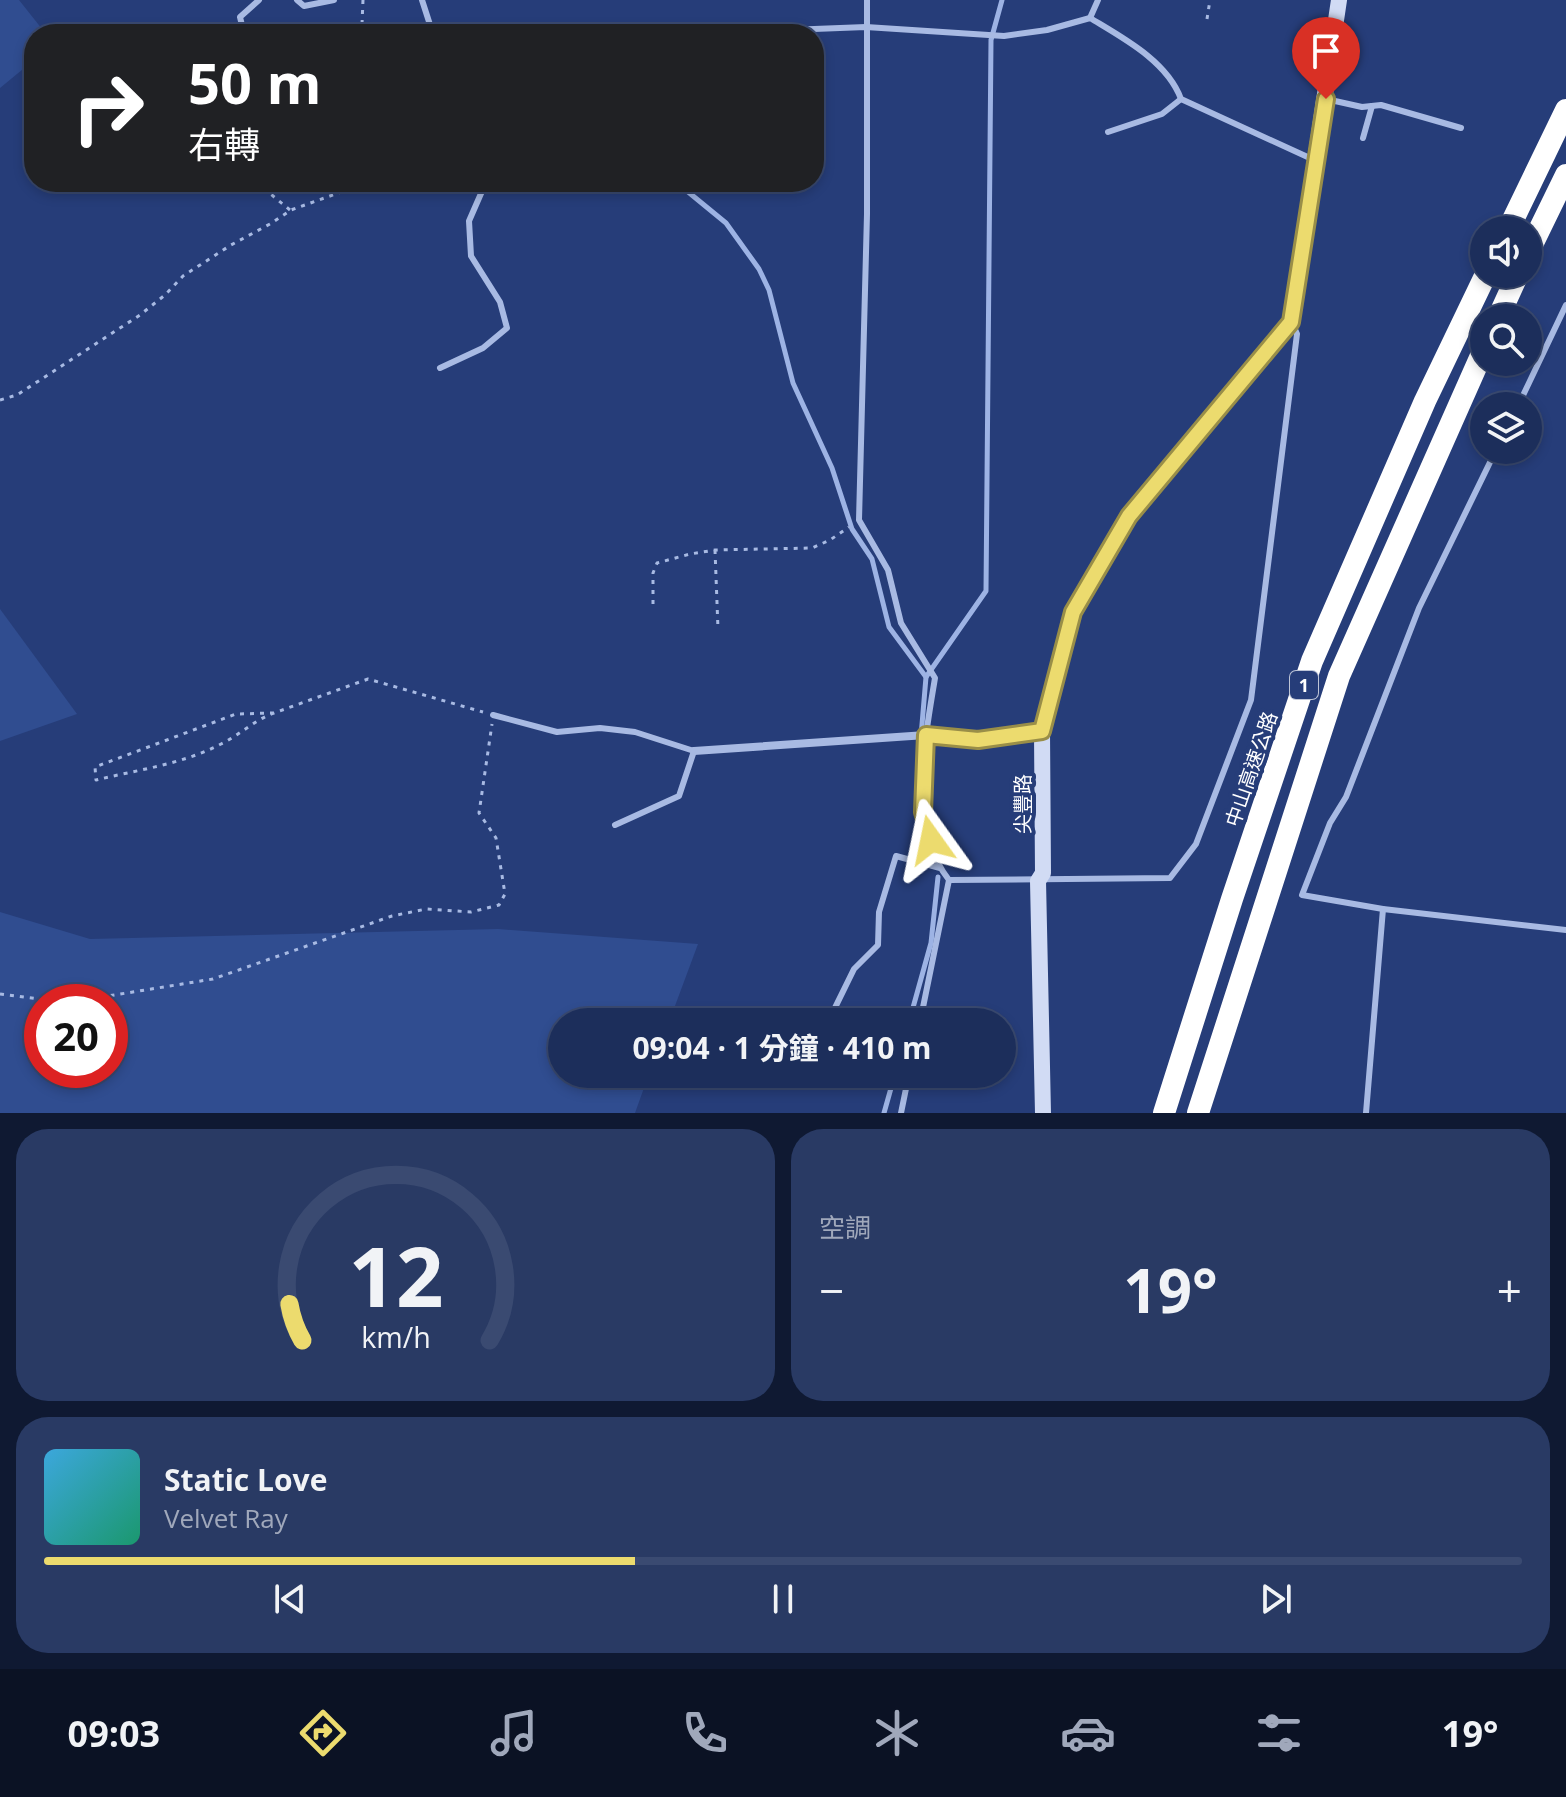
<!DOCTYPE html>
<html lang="zh-TW">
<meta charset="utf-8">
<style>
:root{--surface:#1c2e5b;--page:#293a64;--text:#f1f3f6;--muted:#a0a8bb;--line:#3a4a71;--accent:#ecdb6e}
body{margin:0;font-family:"Open Sans","Noto Sans TC",sans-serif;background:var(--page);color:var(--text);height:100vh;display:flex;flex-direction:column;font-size:30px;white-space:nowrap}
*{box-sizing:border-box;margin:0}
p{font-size:26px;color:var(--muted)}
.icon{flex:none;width:44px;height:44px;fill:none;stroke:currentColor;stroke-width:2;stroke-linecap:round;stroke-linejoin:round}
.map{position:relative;height:1113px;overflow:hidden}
.sheet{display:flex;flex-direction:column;gap:16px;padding:16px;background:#0f1932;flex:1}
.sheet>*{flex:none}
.guide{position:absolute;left:24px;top:24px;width:800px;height:168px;border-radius:32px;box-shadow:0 4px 12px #0003,0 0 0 2px var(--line);background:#202124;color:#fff;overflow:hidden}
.tools{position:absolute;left:1470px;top:216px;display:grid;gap:16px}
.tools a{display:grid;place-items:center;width:72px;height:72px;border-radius:50%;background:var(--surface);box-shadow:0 4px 12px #0003,0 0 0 2px var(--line);font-size:40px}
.speed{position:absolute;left:24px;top:984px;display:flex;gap:16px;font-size:40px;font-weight:700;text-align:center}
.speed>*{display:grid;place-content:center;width:104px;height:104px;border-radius:50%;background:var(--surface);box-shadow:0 4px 12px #0003,0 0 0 2px var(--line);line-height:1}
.speed .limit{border:12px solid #d22;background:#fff;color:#111}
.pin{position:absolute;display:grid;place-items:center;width:68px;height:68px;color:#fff;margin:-82px -34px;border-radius:50% 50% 50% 0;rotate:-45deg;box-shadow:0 0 8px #0007}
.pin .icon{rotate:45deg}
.me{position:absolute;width:88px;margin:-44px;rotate:348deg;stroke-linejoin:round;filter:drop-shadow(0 0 6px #0008)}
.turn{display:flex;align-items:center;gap:28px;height:168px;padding:0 32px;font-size:36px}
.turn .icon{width:104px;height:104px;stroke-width:2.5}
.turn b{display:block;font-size:56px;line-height:68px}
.big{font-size:60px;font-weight:700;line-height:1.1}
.sheet .widget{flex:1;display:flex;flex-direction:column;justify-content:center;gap:12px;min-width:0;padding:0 28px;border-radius:32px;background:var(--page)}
.sheet .dial{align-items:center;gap:0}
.dial svg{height:208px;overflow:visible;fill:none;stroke:var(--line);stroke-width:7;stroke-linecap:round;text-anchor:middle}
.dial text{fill:var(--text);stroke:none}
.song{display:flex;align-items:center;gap:24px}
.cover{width:96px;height:96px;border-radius:12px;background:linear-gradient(135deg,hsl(200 70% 55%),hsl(160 70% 35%))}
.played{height:8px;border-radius:4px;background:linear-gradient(90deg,var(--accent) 40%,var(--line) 40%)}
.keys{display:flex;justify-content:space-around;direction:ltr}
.heat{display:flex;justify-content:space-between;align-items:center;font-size:44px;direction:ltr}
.sheet .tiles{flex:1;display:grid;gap:16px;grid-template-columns:1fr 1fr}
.widget:last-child{grid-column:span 2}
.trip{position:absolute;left:548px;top:1008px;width:468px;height:80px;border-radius:40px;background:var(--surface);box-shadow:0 4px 12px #0003,0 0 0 2px var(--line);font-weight:700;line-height:80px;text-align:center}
.menu{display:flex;height:128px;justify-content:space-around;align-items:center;background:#0b1224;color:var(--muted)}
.menu .icon{width:56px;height:56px}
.menu .active{color:var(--accent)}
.menu b{font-size:36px;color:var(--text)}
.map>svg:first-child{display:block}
.green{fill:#304d90;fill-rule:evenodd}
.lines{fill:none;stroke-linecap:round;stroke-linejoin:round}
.stream{stroke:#9db3e4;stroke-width:5}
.path{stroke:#a8bae3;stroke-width:3;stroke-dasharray:4 6;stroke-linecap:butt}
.lane{stroke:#a8bae3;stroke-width:6}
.street{stroke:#a8bae3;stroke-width:8}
.secondary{stroke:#d1dbf4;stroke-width:16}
.highway{stroke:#fff;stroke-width:22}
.route-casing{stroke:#998e48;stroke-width:20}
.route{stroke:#ecdb6e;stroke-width:14}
.labels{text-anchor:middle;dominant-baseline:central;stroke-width:8;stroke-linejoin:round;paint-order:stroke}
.shield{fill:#263d79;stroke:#bec5d7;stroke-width:2}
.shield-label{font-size:18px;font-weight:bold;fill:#fff}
.street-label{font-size:20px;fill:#fff;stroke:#263d79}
</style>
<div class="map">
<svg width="1566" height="1113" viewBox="0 0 1566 1113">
<rect width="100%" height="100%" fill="#263d79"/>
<g class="green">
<path d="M 0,0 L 19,0 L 46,34 L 34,34 L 34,60 L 0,88 Z"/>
<path d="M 0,609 L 77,714 L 0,741 Z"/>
<path d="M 0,912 L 90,939 L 498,929 L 698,944 L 669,1022 L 562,1022 L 562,1074 L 649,1074 L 635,1113 L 0,1113 ZM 42,1002 L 110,1002 L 110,1070 L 42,1070 Z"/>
</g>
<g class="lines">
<g class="stream">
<path d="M 676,182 L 726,223 L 759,269 L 769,290 L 793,383 L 832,468 L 852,529 L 872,559 L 889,627 L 926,677"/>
<path d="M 918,772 L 926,677 L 986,591 L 991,40 L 1002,0"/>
<path d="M 909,1022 L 931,943 L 938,877"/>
<path d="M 884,1113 L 895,1074"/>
</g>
<g class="path">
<path d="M 363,0 L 362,24 L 368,34"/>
<path d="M 1207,19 L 1210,0"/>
<path d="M 256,182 L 290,210"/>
<path d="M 0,400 L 17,395 L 140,315 L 165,295 L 183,276 L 231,245 L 270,224 L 291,210 L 369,182"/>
<path d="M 715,550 L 718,629"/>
<path d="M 653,604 L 653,573 L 657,563 L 690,554 L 715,550 L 812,548 L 830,540 L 849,527"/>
<path d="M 274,713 L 236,714 L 95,767 L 96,780 C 137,770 183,764 221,744 C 240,735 254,720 274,713 L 368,679 L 483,712"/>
<path d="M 0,994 L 63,1002"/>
<path d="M 71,1002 L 213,979 L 392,916 L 426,909 L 471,912 L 499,905 L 505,894 L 496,838 L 479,813 L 492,724"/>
</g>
<g class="lane">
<path d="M 297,0 L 304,6 L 334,0"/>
<path d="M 422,0 L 433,34"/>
<path d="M 867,0 L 867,214 L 859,520 L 888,570 L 901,623 L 935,678 C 925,739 907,827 949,880 L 920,1022"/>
<path d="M 1090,18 L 1098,0"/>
<path d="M 244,34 L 240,17 L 259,0"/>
<path d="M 685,34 L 866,27 L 1004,36 L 1047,30 L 1090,18 C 1123,38 1167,61 1181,99 L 1312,159"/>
<path d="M 1326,99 L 1362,107 L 1381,105 L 1461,128"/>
<path d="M 1108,132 L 1162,114 L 1181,99"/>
<path d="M 1363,138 L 1372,106"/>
<path d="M 440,368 L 483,348 L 507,328 L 500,302 L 471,256 L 469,221 L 486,182"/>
<path d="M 1518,406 L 1566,305"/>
<path d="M 1496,450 L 1419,608 L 1346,797 L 1330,823 L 1302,895 L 1383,909 L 1566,930"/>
<path d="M 493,715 L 557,732 L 600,728 L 635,732 L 694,751 L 679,796 L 615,825"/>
<path d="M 949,880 L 1170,878 L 1196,844 L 1251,700 L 1297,334 L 1293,325"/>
<path d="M 762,1012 L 807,1022"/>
<path d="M 828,1022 L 854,969 L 878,945 L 879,912 L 896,856 L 940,868"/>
<path d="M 901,1113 L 909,1074"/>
<path d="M 1366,1113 L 1383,909"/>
</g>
<path class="street" d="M 694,751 L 926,735 L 978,740 L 1042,731"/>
<path class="secondary" d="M 1043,1113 L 1038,881 L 1043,873 L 1042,731 L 1073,612 L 1129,516 L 1291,322 L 1339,0"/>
<g class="highway">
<path d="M 1508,230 L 1566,110"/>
<path d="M 1528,253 L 1566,175"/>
<path d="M 1498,318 L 1518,274"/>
<path d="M 1164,1113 L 1232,899 L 1312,661 L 1425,401 L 1486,274"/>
<path d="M 1198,1113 L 1339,676 L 1484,349"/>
</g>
</g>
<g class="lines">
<g class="route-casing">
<path id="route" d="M 931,840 L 923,812 L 926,735 L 978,740 L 1042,731 L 1073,612 L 1129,516 L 1291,322 L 1326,99"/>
</g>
<use href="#route" class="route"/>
</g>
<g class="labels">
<rect class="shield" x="1290" y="671" width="28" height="28" rx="6"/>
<g class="shield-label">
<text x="1304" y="685">1</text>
</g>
<g class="street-label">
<text transform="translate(1251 769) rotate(-71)">中山高速公路</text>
<text transform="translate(1022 804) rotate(-90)">尖豐路</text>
</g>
</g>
</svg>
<div class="tools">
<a><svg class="icon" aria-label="sound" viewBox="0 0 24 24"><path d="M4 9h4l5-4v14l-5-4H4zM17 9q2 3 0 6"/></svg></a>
<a><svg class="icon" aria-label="search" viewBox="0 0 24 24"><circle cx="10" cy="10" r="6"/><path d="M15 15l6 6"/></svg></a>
<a><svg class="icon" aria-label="layers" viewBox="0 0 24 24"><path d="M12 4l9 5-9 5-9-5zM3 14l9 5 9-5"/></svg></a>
</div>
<div class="speed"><div class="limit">20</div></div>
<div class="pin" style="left:1326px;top:99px;background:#d93025"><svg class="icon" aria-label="arrive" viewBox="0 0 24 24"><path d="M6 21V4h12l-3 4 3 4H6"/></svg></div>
<svg class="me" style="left:931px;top:840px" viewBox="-20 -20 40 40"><path d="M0-17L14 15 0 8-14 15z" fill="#ecdb6e" stroke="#fff" stroke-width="4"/></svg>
<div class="trip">09:04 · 1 分鐘 · 410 m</div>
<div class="guide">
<div class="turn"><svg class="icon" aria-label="right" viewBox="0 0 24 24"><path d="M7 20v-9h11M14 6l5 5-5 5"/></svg><div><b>50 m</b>右轉</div></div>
</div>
</div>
<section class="sheet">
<div class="tiles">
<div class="widget dial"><svg viewBox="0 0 100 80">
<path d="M14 69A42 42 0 1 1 86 69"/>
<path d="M14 69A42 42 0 0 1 9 55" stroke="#ecdb6e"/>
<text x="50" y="56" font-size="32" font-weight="700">12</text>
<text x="50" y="72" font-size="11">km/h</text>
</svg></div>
<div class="widget"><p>空調</p>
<div class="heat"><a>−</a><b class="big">19°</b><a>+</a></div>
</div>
<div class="widget">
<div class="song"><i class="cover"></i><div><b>Static Love</b><p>Velvet Ray</p></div></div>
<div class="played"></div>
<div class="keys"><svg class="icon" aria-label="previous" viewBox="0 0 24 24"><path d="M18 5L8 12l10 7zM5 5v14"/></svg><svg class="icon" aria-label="pause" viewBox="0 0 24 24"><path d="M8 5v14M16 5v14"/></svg><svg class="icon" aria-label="next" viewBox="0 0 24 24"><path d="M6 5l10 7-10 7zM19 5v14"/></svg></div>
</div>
</div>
</section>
<nav class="menu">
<b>09:03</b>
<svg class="icon active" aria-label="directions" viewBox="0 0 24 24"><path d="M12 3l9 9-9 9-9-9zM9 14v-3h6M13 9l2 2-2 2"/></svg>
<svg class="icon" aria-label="music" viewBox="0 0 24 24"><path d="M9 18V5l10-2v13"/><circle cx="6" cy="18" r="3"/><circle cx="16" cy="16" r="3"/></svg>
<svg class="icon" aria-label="phone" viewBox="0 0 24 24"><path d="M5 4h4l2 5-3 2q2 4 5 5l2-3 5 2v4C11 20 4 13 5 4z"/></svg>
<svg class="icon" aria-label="climate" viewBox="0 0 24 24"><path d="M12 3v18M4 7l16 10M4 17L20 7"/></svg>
<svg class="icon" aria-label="car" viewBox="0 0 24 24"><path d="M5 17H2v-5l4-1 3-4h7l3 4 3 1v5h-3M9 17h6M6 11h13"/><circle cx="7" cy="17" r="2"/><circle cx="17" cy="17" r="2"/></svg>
<svg class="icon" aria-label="filters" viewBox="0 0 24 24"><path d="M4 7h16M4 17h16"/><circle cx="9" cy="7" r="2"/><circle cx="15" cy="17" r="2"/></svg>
<b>19°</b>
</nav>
